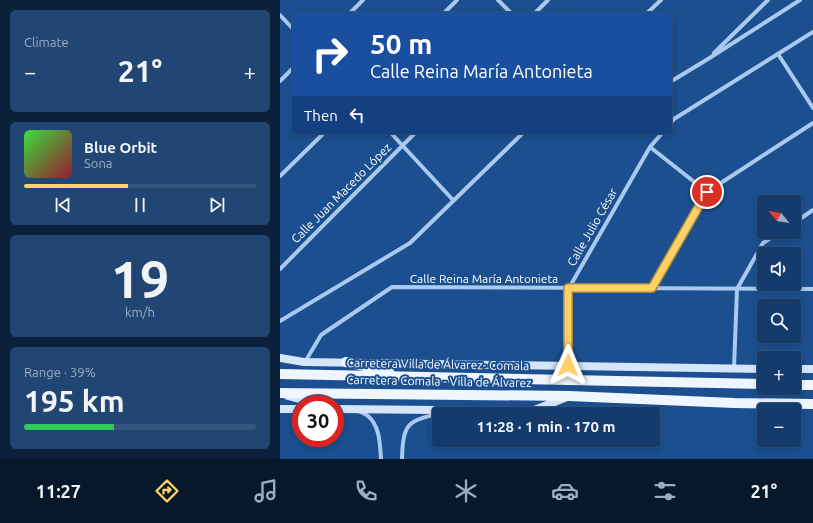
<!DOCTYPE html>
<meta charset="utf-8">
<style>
:root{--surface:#143b6b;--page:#214673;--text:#f1f3f6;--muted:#9dadc1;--line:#33557e;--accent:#ffd166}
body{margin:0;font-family:Ubuntu,sans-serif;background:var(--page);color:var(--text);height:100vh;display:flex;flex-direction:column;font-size:15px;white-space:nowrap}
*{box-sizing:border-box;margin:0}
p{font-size:13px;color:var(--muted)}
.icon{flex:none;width:22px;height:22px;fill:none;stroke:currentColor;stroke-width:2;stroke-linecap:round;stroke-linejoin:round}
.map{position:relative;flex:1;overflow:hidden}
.side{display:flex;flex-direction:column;gap:10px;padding:10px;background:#0b203b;width:280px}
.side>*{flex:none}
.banner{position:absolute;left:12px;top:12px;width:380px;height:122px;border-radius:4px;box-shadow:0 2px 6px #0003,0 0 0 1px var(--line);background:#1a4fa0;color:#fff;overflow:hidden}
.needle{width:26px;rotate:300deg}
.fabs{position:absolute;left:477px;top:195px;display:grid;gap:8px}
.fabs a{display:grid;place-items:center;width:44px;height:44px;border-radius:4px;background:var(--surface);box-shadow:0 2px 6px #0003,0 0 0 1px var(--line);font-size:20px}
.speed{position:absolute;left:12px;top:395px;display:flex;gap:8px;font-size:20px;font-weight:700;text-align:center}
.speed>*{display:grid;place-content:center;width:52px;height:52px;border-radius:50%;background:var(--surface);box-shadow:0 2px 6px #0003,0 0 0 1px var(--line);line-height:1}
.speed .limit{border:6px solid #d22;background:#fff;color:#111}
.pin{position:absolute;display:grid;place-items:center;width:34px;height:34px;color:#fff;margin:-17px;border:2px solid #fff;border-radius:50%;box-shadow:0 1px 4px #0007}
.me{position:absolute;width:44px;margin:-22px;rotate:1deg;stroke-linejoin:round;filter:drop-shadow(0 0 3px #0008)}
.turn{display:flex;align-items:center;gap:14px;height:84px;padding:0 12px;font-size:18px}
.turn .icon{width:52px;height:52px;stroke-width:2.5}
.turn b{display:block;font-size:28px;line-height:34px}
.then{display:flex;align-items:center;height:38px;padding:0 12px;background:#0003;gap:8px;font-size:15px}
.big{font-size:30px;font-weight:700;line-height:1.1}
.side .widget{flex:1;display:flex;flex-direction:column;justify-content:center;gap:6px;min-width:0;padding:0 14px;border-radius:6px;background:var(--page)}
.side .dial{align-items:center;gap:0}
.dial b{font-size:52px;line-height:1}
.song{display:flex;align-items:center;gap:12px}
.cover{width:48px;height:48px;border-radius:6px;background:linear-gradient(135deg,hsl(120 70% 55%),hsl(350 70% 35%))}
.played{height:4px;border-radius:2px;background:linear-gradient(90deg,var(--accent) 45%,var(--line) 45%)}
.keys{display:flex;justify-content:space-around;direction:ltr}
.heat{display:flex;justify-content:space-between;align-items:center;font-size:22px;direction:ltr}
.charge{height:6px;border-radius:3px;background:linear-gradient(90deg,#34c759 39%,var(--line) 0)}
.trip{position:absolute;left:152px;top:407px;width:228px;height:40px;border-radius:4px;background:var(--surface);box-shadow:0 2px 6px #0003,0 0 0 1px var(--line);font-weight:700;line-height:40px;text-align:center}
.tabs{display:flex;height:64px;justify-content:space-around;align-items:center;background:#08182b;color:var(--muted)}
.tabs .icon{width:28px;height:28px}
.tabs .active{color:var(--accent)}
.tabs b{font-size:18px;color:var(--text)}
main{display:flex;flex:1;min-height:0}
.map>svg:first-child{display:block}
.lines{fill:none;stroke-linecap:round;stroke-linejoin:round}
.street{stroke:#a9c9ee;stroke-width:4}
.secondary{stroke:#d6e6fa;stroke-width:8}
.primary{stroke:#f0f6ff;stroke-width:10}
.route-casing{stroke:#a68842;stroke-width:10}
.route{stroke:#ffd166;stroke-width:7}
.labels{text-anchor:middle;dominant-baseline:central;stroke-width:4;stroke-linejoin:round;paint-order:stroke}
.street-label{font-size:12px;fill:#fff;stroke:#1b4f8f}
</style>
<main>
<section class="side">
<div class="widget"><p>Climate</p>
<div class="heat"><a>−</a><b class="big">21°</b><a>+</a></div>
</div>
<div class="widget">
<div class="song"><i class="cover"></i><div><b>Blue Orbit</b><p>Sona</p></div></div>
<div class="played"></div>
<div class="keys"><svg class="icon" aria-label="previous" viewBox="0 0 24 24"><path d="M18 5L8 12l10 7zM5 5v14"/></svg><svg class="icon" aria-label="pause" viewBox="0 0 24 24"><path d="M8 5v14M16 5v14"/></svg><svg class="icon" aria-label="next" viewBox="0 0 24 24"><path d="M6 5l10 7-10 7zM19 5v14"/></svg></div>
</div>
<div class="widget dial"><b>19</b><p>km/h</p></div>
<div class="widget"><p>Range · 39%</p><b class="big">195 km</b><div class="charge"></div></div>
</section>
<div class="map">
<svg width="533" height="459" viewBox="0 0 533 459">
<rect width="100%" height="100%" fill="#1b4f8f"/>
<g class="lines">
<g class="street">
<path d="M 218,0 L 232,14"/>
<path d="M 69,14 L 83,0"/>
<path d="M 163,14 L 177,0"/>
<path d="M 254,14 L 268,0"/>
<path d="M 366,14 L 381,0"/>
<path d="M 0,15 L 14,30"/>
<path d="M 434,53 L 488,0"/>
<path d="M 498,54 L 533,108"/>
<path d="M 0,81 L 14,67"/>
<path d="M 390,82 L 428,59 L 520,0"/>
<path d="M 390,124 L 394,119 L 533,32"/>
<path d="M 110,132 L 173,200"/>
<path d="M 370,147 L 427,192"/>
<path d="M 0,176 L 45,132"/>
<path d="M 514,223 L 533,210"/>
<path d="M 0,269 L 136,132"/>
<path d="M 372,289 L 427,192 L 533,123"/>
<path d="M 0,321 L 130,243 L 244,132"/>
<path d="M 25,362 L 41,335 L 112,287 L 533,289"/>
<path d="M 288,365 L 289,288 L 370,147 L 383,132"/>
<path d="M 454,368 L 457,289 L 483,243 L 500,232"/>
<path d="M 79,411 C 82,413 86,414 88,416 C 100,426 100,445 101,459"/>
<path d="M 122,459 C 123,422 128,421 162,413"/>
</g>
<g class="secondary">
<path d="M 0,358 L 24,362 L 484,369"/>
<path d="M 514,369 L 533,369"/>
<path d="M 8,396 L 38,404"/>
<path d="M 0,409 L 21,409"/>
<path d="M 55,409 L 252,411 L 287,397"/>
</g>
<g class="primary">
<path d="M 66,362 L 109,371"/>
<path d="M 0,374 L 484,384"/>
<path d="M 514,385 L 533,385"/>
<path d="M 0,393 L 289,396 L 454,403 L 533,404"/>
</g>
</g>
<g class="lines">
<g class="route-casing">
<path id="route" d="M 288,365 L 288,288 L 372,288 L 427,192"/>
</g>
<use href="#route" class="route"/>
</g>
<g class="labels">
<g class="street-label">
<text transform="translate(61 193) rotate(-45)">Calle Juan Macedo López</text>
<text transform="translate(312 227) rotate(-60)">Calle Julio César</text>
<text x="204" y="278">Calle Reina María Antonieta</text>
<text transform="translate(158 364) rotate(1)">Carretera Villa de Álvarez- Comala</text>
<text transform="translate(159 381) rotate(1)">Carretera Comala - Villa de Álvarez</text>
</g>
</g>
</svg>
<div class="fabs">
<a><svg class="needle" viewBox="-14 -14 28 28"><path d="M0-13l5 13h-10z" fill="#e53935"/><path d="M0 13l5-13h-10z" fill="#9dadc1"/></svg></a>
<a><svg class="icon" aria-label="sound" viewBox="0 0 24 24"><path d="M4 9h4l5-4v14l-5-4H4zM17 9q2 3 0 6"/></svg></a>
<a><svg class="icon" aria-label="search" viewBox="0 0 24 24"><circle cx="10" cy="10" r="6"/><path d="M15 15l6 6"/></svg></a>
<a>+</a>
<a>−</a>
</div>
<div class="speed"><div class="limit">30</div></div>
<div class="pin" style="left:427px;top:192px;background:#d93025"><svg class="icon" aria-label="arrive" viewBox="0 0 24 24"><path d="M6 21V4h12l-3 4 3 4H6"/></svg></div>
<svg class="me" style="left:288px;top:365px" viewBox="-20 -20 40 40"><path d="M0-17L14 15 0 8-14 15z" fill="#ffd166" stroke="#fff" stroke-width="4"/></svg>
<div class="trip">11:28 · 1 min · 170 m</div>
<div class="banner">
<div class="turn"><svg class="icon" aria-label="right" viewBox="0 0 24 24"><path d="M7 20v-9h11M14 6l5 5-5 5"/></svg><div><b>50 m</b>Calle Reina María Antonieta</div></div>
<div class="then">Then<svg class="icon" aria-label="left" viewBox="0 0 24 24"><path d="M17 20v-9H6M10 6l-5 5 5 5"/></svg></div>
</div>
</div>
</main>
<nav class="tabs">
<b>11:27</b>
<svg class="icon active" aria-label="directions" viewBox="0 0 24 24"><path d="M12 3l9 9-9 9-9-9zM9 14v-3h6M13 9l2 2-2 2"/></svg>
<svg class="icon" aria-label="music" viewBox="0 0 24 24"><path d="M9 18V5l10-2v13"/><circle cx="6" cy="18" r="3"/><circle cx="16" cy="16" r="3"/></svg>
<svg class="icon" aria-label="phone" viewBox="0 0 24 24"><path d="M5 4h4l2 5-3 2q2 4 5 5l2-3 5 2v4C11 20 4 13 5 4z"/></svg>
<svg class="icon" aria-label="climate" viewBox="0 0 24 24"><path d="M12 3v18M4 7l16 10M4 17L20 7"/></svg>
<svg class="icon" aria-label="car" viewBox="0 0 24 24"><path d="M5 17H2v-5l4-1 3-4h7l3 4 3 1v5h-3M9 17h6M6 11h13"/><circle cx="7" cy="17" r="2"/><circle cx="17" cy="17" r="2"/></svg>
<svg class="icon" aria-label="filters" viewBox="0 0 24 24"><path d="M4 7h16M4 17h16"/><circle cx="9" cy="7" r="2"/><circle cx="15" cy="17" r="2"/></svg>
<b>21°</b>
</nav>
